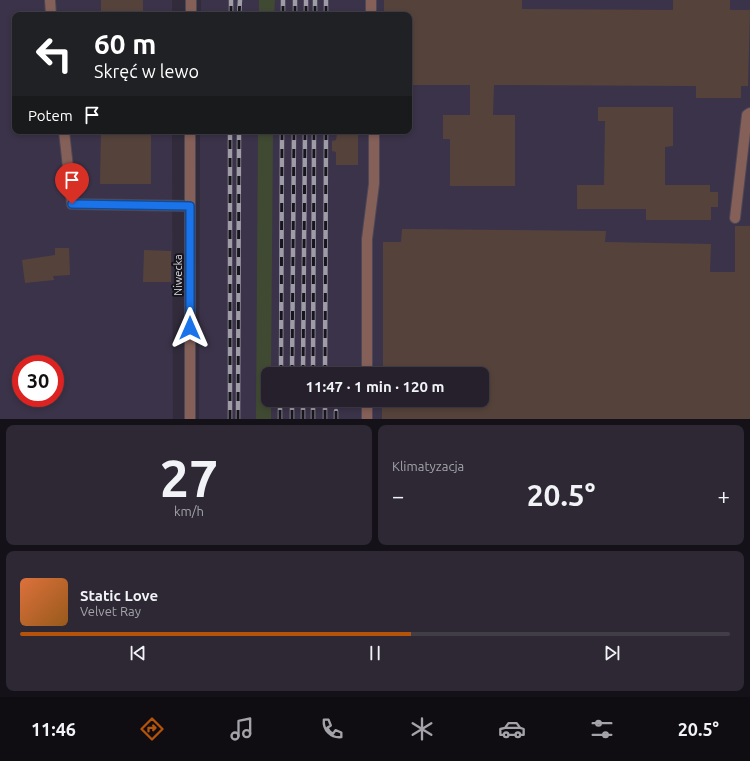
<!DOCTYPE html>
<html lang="pl">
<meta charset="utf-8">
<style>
:root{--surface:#25202c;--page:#2d2834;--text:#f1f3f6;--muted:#a3a3a9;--line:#423e48;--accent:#b45309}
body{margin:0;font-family:Ubuntu,sans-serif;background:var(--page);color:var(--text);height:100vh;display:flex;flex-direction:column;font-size:15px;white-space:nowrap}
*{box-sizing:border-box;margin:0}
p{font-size:13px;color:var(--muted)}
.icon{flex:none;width:22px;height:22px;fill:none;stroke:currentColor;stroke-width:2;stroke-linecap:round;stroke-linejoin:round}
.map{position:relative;height:419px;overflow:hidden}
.details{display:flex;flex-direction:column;gap:6px;padding:6px;background:#141218;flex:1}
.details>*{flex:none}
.hud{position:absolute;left:12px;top:12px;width:400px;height:122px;border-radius:8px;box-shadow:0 2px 6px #0003,0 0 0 1px var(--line);background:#202124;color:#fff;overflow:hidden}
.speed{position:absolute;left:12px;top:355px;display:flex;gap:8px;font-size:20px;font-weight:700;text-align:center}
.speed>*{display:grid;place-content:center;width:52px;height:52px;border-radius:50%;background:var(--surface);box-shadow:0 2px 6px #0003,0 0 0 1px var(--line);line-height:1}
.speed .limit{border:6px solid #d22;background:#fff;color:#111}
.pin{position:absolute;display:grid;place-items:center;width:34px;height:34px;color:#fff;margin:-41px -17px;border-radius:50% 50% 50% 0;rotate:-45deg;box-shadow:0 0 4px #0007}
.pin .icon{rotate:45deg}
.me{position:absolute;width:44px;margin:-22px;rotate:0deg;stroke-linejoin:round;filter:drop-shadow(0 0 3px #0008)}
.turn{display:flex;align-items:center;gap:14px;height:84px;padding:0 16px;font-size:18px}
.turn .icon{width:52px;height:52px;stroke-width:2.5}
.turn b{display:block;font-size:28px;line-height:34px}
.then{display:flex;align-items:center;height:38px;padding:0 16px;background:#0003;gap:8px;font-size:15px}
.big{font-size:30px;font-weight:700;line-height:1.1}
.details .tile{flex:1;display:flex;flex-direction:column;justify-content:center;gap:6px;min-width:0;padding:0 14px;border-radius:8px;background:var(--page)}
.details .dial{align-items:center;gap:0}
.dial b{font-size:52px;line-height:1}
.song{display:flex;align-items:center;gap:12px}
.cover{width:48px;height:48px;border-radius:6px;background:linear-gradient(135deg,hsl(20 70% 55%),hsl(30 70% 35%))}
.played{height:4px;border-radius:2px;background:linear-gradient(90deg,var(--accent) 55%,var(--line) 55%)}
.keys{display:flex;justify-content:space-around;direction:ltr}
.heat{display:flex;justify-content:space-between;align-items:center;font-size:22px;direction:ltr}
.details .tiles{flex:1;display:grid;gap:6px;grid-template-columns:1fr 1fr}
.tile:last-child{grid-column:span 2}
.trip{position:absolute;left:261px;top:367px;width:228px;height:40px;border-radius:8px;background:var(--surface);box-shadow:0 2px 6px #0003,0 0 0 1px var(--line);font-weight:700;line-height:40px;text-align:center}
.dock{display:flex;height:64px;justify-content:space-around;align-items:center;background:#0f0d12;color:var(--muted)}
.dock .icon{width:28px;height:28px}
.dock .active{color:var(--accent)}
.dock b{font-size:18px;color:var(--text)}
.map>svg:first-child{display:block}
.built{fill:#3b3349;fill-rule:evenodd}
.green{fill:#404a32}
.building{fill:#55433b}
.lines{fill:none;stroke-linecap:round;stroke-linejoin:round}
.minor-casing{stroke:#4d4756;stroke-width:12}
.minor{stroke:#856058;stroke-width:10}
.rail-casing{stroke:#9f9ba7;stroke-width:4.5}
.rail{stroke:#17151c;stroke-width:3;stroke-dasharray:9;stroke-linecap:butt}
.route-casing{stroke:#114b97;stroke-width:10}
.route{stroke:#1a73e8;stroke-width:7}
.labels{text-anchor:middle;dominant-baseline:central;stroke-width:4;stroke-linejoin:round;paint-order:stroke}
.street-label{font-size:11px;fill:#dfdce6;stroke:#17151c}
</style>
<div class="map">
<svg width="750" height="419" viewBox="0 0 750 419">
<rect width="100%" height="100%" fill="#312b3b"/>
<g class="built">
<path d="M 0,0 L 172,0 L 172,15 L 15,15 L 15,131 L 172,131 L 173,419 L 0,419 ZM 21,364 L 55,364 L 55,398 L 21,398 Z"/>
<path d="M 201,0 L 750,0 L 750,419 L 199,419 L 200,131 L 409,131 L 409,15 L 201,15 ZM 268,374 L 482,374 L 482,400 L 268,400 Z"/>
</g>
<g class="green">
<path d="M 259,0 L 275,0 L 274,15 L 259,15 Z"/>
<path d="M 258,131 L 273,131 L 271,374 L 268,374 L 268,400 L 271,400 L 271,419 L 256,419 Z"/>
</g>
<g class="building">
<rect x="101" y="0" width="42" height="15"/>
<path d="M 384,0 L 522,0 L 522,9 L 673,10 L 673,0 L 730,0 L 730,10 L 750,10 L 748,86 L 741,86 L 741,98 L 696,98 L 696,86 L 494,85 L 493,115 L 515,115 L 515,186 L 450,186 L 450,139 L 443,139 L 443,115 L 470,115 L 470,85 L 409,85 L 409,15 L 384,15 Z"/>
<path d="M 598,107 L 673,107 L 673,146 L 665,147 L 665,185 L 710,185 L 710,192 L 718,192 L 718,207 L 711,207 L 711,220 L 646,220 L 646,209 L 577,209 L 577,185 L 604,185 L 605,121 L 598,121 Z"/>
<path d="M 101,131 L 151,131 L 151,184 L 100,184 Z"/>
<path d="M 337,134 L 358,135 L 358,165 L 336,165 L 336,152 L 332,151 L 332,141 L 336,140 Z"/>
<path d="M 735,226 L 750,226 L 750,419 L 382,419 L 382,400 L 482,400 L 482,374 L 383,374 L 383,242 L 401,242 L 402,229 L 606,231 L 605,242 L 711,244 L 710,272 L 735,272 Z"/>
<path d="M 55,248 L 69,248 L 70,275 L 53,276 L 54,280 L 25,283 L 22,260 L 55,255 Z"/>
<path d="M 144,250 L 171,251 L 171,282 L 143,282 Z"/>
</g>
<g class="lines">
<g class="minor-casing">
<g id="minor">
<path d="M 50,0 L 51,15"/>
<path d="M 371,0 L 371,15"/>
<path d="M 191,15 L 191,0"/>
<path d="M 64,131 L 72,204 L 190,206"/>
<path d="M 735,218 L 747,115 L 750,113"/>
<path d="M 367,374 L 367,239 L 374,184 L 374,131"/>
<path d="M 190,419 L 190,131"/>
<path d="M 367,419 L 367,400"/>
</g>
</g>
<use href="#minor" class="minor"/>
<g class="rail-casing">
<g id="rail">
<path d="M 231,15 L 231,0"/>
<path d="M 239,15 L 240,0"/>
<path d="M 283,15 L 283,0"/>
<path d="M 295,15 L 295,0"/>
<path d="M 306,15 L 306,0"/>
<path d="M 315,15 L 315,0"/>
<path d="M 326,15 L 326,0"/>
<path d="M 281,374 L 282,131"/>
<path d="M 292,374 L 294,131"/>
<path d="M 303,374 L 305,131"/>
<path d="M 313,374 L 314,131"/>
<path d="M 325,374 L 326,131"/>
<path d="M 336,411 L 336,419"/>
<path d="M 230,419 L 230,131"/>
<path d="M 238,419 L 239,131"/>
<path d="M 280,419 L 280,400"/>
<path d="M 292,419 L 292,400"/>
<path d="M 303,419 L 303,400"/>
<path d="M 313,419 L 313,400"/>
<path d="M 325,419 L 325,400"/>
</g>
</g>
<use href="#rail" class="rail"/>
</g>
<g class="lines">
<g class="route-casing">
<path id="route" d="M 72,204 L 190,206 L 190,328"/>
</g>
<use href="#route" class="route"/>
</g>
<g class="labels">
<g class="street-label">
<text transform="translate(178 275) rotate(-90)">Niwecka</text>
</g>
</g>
</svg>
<div class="speed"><div class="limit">30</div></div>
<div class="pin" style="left:72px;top:204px;background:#d93025"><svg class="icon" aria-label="arrive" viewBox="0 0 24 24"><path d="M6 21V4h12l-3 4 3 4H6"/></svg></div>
<svg class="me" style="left:190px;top:328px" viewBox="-20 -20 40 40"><path d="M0-17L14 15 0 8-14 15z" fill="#1a73e8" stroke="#fff" stroke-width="4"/></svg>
<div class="trip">11:47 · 1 min · 120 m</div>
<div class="hud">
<div class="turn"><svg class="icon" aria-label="left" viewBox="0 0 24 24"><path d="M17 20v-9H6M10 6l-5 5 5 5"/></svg><div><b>60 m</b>Skręć w lewo</div></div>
<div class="then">Potem<svg class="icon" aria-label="arrive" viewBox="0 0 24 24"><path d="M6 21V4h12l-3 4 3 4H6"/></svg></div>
</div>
</div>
<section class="details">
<div class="tiles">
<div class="tile dial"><b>27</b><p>km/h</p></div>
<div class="tile"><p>Klimatyzacja</p>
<div class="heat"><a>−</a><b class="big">20.5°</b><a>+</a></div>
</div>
<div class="tile">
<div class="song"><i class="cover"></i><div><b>Static Love</b><p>Velvet Ray</p></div></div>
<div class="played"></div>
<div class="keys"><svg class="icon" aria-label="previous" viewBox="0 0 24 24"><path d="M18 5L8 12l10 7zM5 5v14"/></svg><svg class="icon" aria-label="pause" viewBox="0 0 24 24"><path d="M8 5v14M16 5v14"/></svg><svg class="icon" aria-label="next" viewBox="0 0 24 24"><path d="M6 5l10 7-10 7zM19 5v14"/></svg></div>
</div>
</div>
</section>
<nav class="dock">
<b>11:46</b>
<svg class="icon active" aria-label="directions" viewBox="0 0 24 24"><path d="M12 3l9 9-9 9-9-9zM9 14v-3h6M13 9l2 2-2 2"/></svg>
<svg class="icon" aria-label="music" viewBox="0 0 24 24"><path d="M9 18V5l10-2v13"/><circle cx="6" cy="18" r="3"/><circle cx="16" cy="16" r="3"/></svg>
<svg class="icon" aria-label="phone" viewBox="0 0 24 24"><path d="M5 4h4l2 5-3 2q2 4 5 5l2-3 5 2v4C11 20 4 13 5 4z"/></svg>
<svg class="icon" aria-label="climate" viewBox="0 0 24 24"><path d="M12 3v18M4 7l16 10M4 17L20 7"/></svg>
<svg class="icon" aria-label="car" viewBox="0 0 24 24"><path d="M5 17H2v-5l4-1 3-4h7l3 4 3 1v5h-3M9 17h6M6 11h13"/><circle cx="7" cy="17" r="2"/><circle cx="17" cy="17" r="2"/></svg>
<svg class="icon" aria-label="filters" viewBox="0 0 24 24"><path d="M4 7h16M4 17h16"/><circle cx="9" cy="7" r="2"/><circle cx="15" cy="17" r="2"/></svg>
<b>20.5°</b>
</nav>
